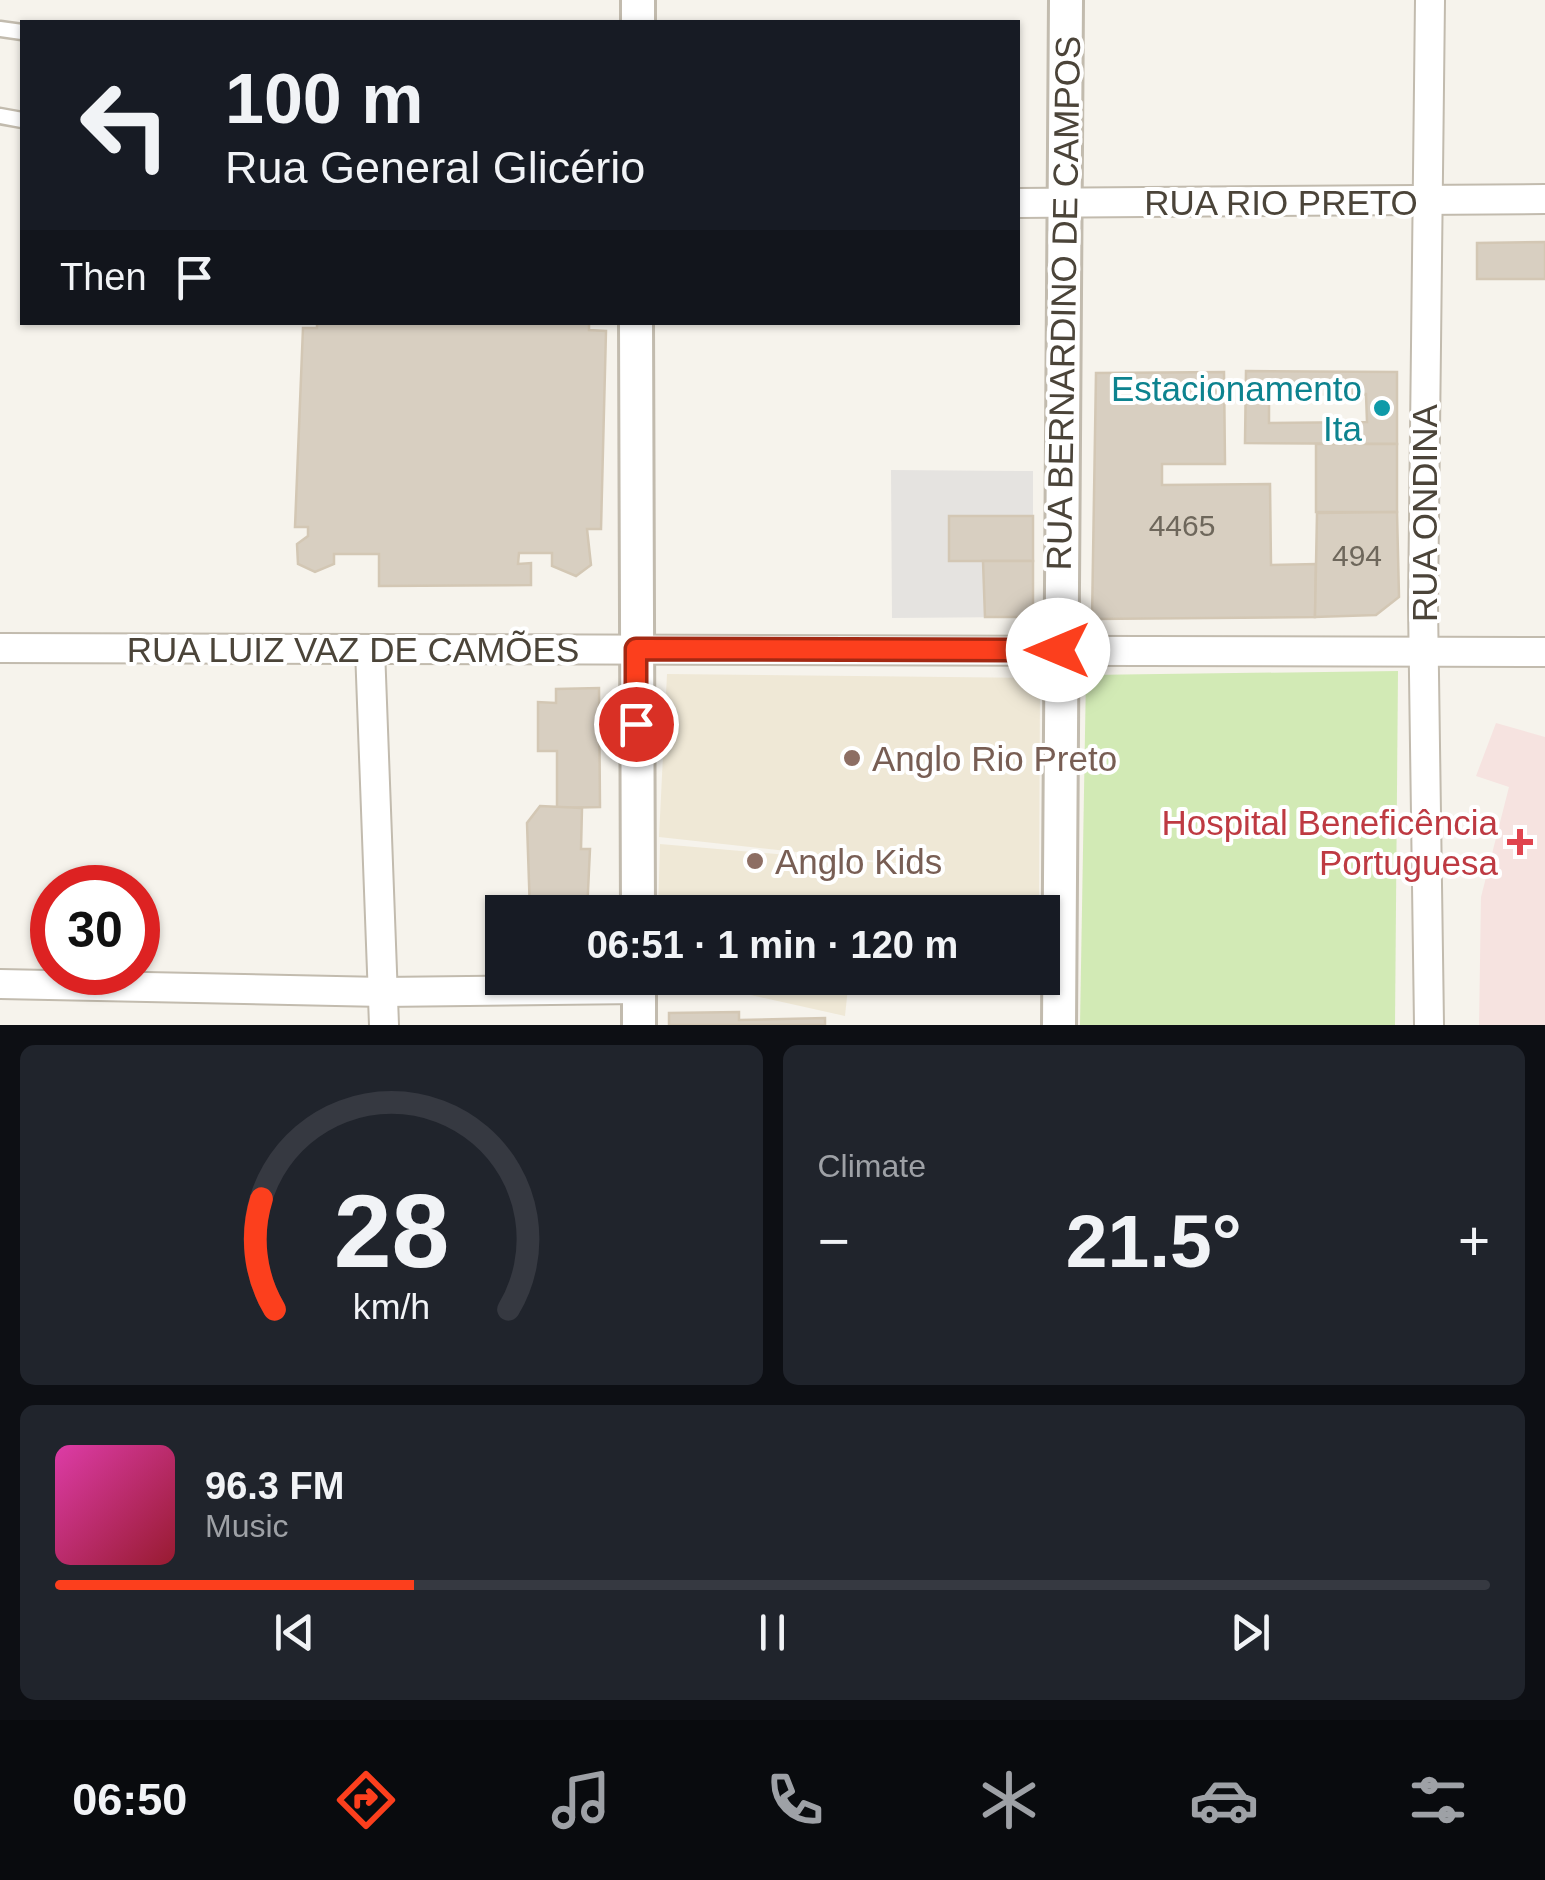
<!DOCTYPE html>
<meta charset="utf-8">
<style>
:root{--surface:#171b24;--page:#20242c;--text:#f1f3f6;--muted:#9ea1a6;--line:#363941;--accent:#fc3f1d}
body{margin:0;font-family:Arial,sans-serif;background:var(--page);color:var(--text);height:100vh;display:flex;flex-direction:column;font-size:38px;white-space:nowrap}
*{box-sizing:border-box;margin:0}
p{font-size:32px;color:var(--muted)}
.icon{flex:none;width:55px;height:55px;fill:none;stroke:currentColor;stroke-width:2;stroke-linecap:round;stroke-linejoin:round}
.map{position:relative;height:1025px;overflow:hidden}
.drawer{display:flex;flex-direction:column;gap:20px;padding:20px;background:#0d0f14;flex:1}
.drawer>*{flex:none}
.top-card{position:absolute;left:20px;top:20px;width:1000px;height:305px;border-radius:0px;box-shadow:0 2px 8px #0004;background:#171b24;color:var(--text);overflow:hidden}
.speed{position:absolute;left:30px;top:865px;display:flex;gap:20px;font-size:50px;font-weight:700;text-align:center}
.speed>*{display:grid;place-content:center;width:130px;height:130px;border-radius:50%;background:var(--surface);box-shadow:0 2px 8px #0004;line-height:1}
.speed .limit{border:15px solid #d22;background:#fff;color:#111}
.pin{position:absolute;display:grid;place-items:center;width:85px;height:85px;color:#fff;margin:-42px;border:5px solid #fff;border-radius:50%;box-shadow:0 2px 10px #0007}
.me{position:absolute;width:110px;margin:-55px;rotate:270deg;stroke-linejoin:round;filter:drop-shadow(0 0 8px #0008)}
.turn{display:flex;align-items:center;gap:35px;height:210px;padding:0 40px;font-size:45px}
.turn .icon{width:130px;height:130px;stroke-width:2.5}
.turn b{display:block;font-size:70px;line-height:85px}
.then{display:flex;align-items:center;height:95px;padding:0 40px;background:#0003;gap:20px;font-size:38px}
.big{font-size:75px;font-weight:800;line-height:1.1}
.drawer .tile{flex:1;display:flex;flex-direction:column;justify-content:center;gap:15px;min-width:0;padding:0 35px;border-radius:15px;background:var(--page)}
.drawer .dial{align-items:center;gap:0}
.dial svg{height:260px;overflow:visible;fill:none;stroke:var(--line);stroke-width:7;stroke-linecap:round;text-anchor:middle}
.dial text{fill:var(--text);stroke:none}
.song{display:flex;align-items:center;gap:30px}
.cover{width:120px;height:120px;border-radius:15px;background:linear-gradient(135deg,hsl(320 70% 55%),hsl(350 70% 35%))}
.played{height:10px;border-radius:5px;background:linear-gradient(90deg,var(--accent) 25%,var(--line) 25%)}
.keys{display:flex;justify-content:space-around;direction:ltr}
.heat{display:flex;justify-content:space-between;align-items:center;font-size:55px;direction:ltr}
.drawer .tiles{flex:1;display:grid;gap:20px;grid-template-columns:1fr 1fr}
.tile:last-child{grid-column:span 2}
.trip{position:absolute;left:485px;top:895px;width:575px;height:100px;border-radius:0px;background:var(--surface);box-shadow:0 2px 8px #0004;font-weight:800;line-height:100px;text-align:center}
.menu{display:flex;height:160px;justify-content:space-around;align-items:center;background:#090b0e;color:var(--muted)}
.menu .icon{width:70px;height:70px}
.menu .on{color:var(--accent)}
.menu b{font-size:45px;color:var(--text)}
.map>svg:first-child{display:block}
.education{fill:#efe8d6}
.medical{fill:#f6e3e0}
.green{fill:#d2eab5}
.parking{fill:#e5e3e0}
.building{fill:#d8cfc1;stroke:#d3c7b4;stroke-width:2.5;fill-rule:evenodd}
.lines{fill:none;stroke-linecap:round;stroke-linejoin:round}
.service-casing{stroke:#c2bbae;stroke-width:19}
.minor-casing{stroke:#c2bbae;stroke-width:32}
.tertiary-casing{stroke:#c2bbae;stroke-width:38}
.service{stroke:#fff;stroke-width:14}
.minor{stroke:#fff;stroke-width:28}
.tertiary{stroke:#fff;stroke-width:32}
.route-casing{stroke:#a42913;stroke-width:25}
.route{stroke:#fc3f1d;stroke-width:18}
.culture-dot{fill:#0f9aa8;stroke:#fff;stroke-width:4}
.education-dot{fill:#8d6e63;stroke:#fff;stroke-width:4}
.health-dot{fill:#e0444e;stroke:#fff;stroke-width:4}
.labels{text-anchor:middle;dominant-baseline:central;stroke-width:8;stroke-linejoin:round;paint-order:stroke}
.number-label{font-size:30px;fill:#6e675b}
.street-label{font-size:35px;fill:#4b4439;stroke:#fff}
.culture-label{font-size:35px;fill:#0d838f;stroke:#fff;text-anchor:end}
.education-label{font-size:35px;fill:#785e54;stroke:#fff;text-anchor:start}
.health-label{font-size:35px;fill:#be3a42;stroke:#fff;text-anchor:end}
</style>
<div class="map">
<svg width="1545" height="1025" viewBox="0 0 1545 1025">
<rect width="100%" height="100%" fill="#f6f3ec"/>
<g class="education">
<path d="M 667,674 L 1040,678 L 1039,912 L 658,912 L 660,844 L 950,869 L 659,837 Z"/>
<path d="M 674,978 L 849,978 L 845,1016 Z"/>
<path d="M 933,978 L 1035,978 L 1034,994 Z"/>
</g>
<path class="medical" d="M 1496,723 L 1545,737 L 1545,1025 L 1479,1025 L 1481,897 L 1509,787 L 1476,776 Z"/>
<path class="green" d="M 1398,671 L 1395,1025 L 1080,1025 L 1086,675 Z"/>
<path class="parking" d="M 891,470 L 1033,471 L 1033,617 L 892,618 Z"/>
<g class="building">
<path d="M 1545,242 L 1545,279 L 1477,279 L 1477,243 Z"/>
<path d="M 317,322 L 589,322 L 589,330 L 606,331 L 601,529 L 587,529 L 591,565 L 576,576 L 552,566 L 552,553 L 519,553 L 518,564 L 531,563 L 531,585 L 379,586 L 379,554 L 334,554 L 334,564 L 315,572 L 298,564 L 297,544 L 308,536 L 308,527 L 295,527 L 303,328 L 317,328 Z"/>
<path d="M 1246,371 L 1397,372 L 1397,444 L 1245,443 ZM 1366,394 L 1367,422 L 1269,423 L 1269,395 Z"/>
<path d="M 1224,372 L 1225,464 L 1162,464 L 1162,485 L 1270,484 L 1271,565 L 1316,564 L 1315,617 L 1092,619 L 1096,373 Z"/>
<rect x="1316" y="444" width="81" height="68"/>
<path d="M 1397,512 L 1399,597 L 1376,615 L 1315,617 L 1317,513 Z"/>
<rect x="949" y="516" width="84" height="45"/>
<path d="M 983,561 L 1033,561 L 1033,617 L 985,617 Z"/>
<path d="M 599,688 L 600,807 L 557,808 L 557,751 L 538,751 L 538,702 L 556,703 L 556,689 Z"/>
<path d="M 540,806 L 582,808 L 581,849 L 590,849 L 587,912 L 530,912 L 527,823 Z"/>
<path d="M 739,1012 L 739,1020 L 825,1018 L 825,1025 L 669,1025 L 669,1013 Z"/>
</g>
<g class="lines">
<g class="service-casing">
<g id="service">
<path d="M 0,29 L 22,32"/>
<path d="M 0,116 L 22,120"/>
</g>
</g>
<g class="minor-casing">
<g id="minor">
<path d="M 1018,203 L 1545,199"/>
<path d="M 0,648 L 1545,652"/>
<path d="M 370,649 L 384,1025"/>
<path d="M 0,984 L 383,992 L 639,989"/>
<path d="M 1429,1025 L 1423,605 L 1430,0"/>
</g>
</g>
<g class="tertiary-casing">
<g id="tertiary">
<path d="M 638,22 L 638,0"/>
<path d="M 636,322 L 638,912"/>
<path d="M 639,978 L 639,1025"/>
<path d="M 1059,1025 L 1066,0"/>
</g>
</g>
<use href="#service" class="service"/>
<use href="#minor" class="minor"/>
<use href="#tertiary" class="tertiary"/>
</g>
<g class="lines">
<g class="route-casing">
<path id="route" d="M 636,724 L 636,649 L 1058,650"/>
</g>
<use href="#route" class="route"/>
</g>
<circle class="culture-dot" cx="1382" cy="408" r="10"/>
<g class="education-dot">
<circle cx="852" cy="758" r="10"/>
<circle cx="755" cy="861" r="10"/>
</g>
<path class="health-dot" d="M1515 827h10v10h10v10h-10v10h-10v-10h-10v-10h10z"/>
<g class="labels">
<g class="number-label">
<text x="1182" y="525">4465</text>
<text x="1357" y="555">494</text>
</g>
<g class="street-label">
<text x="1281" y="202">RUA RIO PRETO</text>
<text transform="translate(1063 303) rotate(-89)">RUA BERNARDINO DE CAMPOS</text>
<text transform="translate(1424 513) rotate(-90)">RUA ONDINA</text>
<text x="353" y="649">RUA LUIZ VAZ DE CAMÕES</text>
</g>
<g class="culture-label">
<text x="1362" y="388">Estacionamento<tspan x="1362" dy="40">Ita</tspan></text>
</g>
<g class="education-label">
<text x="872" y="758">Anglo Rio Preto</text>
<text x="775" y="861">Anglo Kids</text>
</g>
<g class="health-label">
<text x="1498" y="822">Hospital Beneficência<tspan x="1498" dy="40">Portuguesa</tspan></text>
</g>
</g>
</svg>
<div class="speed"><div class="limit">30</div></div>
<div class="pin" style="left:636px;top:724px;background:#d93025"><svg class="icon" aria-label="arrive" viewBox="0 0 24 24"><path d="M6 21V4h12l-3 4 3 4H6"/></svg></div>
<svg class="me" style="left:1058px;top:650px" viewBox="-20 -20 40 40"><circle r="19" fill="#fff"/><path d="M0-13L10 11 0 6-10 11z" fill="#fc3f1d"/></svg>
<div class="trip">06:51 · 1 min · 120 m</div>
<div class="top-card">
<div class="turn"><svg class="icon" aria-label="left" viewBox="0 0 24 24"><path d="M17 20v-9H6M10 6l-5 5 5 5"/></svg><div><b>100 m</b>Rua General Glicério</div></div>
<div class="then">Then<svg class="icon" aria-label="arrive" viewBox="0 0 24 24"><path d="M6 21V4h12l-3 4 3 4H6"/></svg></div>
</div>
</div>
<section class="drawer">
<div class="tiles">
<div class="tile dial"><svg viewBox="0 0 100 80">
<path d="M14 69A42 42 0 1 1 86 69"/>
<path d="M14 69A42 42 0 0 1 10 35" stroke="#fc3f1d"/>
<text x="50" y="56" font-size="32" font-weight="700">28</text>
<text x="50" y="72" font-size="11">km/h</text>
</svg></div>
<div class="tile"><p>Climate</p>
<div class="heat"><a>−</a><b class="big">21.5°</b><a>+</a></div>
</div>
<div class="tile">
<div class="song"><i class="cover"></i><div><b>96.3 FM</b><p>Music</p></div></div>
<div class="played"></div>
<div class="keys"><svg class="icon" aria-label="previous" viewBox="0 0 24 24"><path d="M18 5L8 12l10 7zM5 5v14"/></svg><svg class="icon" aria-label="pause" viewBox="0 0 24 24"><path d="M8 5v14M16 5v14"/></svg><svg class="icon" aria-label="next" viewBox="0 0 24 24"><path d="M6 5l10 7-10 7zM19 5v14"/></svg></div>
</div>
</div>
</section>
<nav class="menu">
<b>06:50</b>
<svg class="icon on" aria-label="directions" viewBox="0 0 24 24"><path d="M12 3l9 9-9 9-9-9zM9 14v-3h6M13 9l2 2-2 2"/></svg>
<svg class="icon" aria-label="music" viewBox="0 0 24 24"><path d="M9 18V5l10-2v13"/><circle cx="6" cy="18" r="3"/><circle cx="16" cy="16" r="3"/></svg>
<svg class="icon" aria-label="phone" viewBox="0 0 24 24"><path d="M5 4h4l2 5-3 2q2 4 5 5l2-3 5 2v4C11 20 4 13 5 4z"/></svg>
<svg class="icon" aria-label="climate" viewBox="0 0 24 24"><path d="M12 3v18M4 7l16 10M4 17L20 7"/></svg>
<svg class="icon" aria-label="car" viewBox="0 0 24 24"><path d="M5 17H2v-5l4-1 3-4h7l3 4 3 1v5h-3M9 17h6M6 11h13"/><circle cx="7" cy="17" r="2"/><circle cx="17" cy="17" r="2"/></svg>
<svg class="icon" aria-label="filters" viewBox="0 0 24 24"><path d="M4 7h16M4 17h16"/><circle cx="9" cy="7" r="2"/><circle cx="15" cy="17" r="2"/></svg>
</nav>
